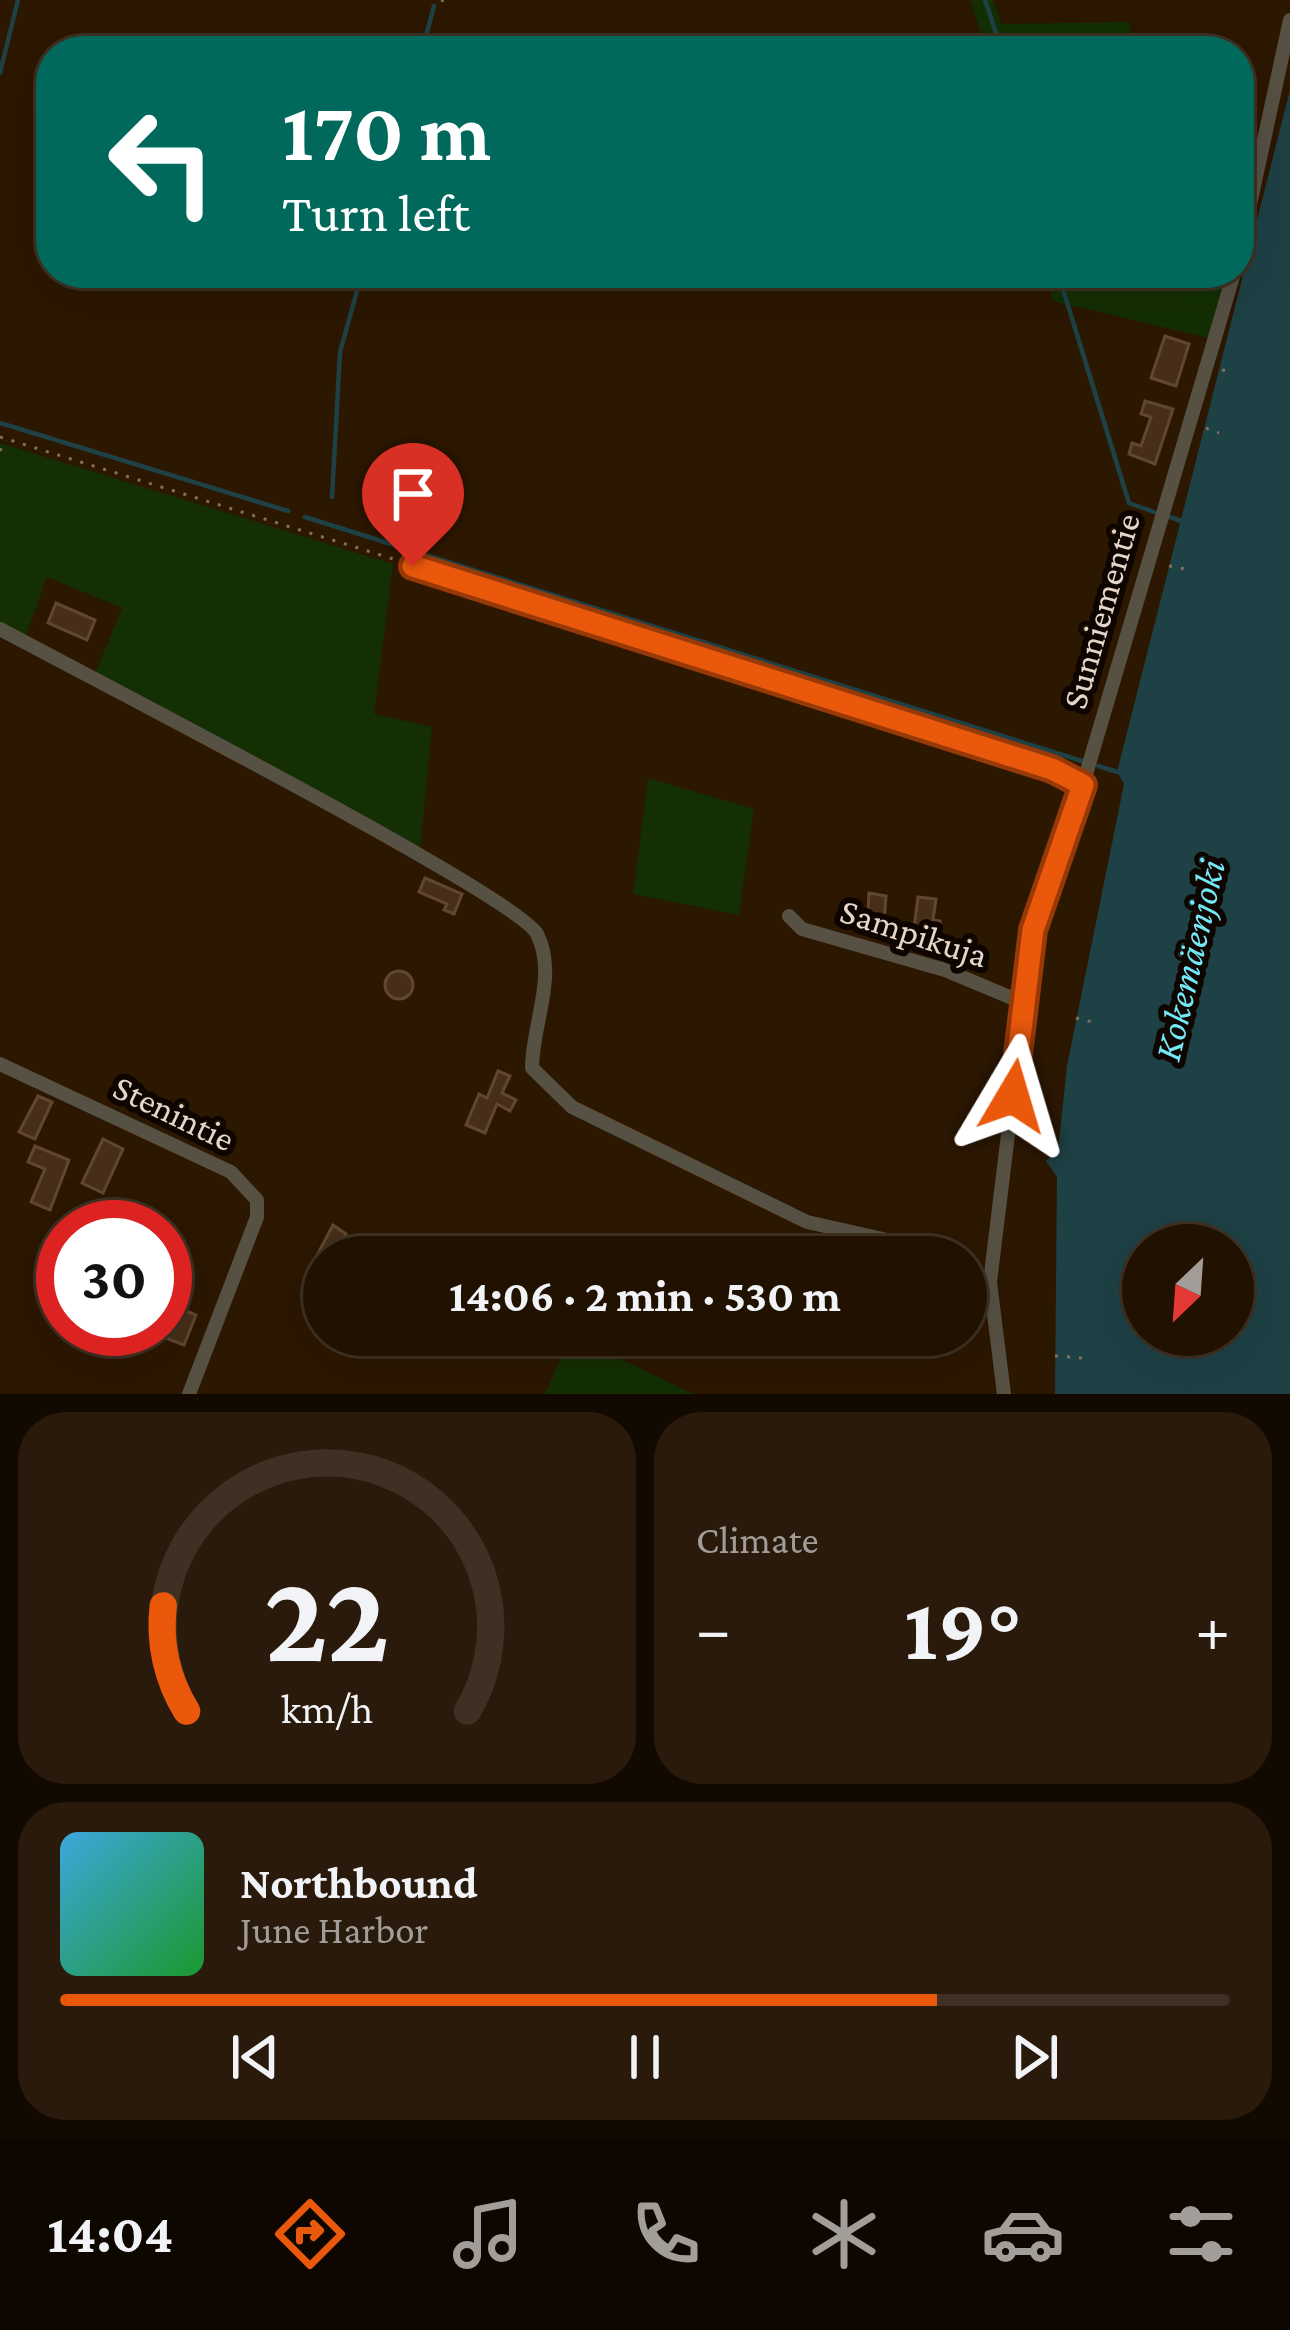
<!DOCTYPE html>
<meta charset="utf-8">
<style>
:root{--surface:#211101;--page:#291a0b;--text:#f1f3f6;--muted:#a29d99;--line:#3e3123;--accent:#ea580c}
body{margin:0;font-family:"Crimson Pro",serif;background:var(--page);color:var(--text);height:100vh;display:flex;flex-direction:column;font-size:45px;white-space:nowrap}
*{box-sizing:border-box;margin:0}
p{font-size:39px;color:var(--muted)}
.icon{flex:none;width:66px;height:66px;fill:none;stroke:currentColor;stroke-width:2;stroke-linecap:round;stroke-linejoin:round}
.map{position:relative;height:1394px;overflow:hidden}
.drawer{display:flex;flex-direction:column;gap:18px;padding:18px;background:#120901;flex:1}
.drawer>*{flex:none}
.banner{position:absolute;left:36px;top:36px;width:1218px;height:252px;border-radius:48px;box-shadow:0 12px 48px #0002,0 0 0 3px var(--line);background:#00695c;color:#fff;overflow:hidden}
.needle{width:78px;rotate:205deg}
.tools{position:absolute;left:1122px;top:1224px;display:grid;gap:24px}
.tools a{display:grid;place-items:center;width:132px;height:132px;border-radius:50%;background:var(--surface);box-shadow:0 12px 48px #0002,0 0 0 3px var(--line);font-size:60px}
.speed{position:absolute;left:36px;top:1200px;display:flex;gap:24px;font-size:60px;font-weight:700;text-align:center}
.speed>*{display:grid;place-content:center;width:156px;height:156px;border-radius:50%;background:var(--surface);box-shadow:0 12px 48px #0002,0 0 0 3px var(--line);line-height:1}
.speed .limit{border:18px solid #d22;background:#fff;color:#111}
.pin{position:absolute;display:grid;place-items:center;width:102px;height:102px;color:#fff;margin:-123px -51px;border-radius:50% 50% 50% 0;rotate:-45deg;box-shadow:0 0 12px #0007}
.pin .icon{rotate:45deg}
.me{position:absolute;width:132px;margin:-66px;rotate:7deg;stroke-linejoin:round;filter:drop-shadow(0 0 9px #0008)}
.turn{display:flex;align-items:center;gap:42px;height:252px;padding:0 48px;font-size:54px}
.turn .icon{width:156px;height:156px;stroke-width:2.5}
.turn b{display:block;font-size:84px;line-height:102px}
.big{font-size:90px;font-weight:700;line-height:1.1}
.drawer .card{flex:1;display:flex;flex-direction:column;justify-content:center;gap:18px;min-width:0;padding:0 42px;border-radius:48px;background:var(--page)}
.drawer .dial{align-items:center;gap:0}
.dial svg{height:312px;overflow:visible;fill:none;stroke:var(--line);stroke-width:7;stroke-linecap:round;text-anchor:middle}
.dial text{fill:var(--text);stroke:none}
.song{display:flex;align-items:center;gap:36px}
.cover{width:144px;height:144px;border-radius:18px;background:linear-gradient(135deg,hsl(200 70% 55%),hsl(130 70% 35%))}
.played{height:12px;border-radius:6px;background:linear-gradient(90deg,var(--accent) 75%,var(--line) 75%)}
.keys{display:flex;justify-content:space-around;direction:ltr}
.heat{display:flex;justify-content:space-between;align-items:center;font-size:66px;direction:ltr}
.drawer .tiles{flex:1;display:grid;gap:18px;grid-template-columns:1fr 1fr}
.card:last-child{grid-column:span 2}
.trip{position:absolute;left:303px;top:1236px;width:684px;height:120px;border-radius:60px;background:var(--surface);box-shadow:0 12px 48px #0002,0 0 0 3px var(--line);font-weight:700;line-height:120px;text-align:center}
.tab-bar{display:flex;height:192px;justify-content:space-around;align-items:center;background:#0d0700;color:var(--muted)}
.tab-bar .icon{width:84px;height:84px}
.tab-bar .selected{color:var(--accent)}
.tab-bar b{font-size:54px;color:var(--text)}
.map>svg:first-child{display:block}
.green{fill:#142f04}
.water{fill:#1e4146;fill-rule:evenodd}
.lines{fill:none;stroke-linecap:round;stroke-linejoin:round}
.stream{stroke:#1e4146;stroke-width:4.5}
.building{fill:#472e19;stroke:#614731;stroke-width:3}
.path{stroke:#83715f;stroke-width:3;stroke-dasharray:3 9;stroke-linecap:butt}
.street{stroke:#575144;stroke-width:14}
.route-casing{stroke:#983908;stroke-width:30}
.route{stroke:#ea580c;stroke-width:21}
.labels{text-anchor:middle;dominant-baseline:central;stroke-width:12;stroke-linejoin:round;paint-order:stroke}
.street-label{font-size:36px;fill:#e5d6c9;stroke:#0e0501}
.water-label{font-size:39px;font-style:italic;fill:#75e8f8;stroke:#0e0501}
</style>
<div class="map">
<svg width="1290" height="1394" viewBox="0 0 1290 1394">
<rect width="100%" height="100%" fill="#2c1701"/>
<g class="green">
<path d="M 970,0 L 993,0 L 1002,24 L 1129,22 L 1134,51 L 987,51 Z"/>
<path d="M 1045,273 L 1228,273 L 1208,338 L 1053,301 Z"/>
<path d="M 0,443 L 393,564 L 374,714 L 432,727 L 420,852 L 95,674 L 122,608 L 47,577 L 25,638 L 0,625 Z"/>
<path d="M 648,778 L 754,809 L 739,915 L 633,894 Z"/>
<path d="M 571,1335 L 572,1335 L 693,1394 L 545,1394 Z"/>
</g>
<path class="water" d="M 1290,90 L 1290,1394 L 1055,1394 L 1057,1177 L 1046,1161 L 1058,1149 L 1067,1066 L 1124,784 L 1117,772 ZM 1143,1245 L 1233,1245 L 1233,1335 L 1143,1335 Z"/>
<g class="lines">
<g class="stream">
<path d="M 985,0 L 1002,51"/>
<path d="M 422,51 L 434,6"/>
<path d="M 0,73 L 18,0"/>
<path d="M 1058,273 L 1129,503 L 1154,512"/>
<path d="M 0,423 L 288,511"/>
<path d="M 332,497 L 340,352 L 362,273"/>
<path d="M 1164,515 L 1187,523"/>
<path d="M 305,517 L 1082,761"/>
<path d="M 1098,766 L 1121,773"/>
</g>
</g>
<g class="building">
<path d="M 1165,336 L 1189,344 L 1176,386 L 1151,378 Z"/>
<path d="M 1145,401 L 1173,409 L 1155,464 L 1129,454 L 1132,443 L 1141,446 L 1151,417 L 1141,414 Z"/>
<path d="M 56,603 L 95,620 L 87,640 L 48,623 Z"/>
<path d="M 425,878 L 462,894 L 454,914 L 444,910 L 447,904 L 419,892 Z"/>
<path d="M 869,893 L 886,896 L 883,937 L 867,934 Z"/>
<path d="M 918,897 L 936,899 L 933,920 L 940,921 L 941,945 L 912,943 Z"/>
<circle cx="399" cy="985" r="14"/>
<path d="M 498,1071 L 510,1076 L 502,1093 L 516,1100 L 510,1111 L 497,1104 L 485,1133 L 466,1125 L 479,1094 L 487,1098 Z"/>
<path d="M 38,1096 L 52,1102 L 35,1139 L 19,1132 Z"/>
<path d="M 103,1139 L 123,1149 L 103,1193 L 82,1183 Z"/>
<path d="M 35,1146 L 69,1160 L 50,1210 L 31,1202 L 45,1169 L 28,1162 Z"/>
<path d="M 333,1225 L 346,1234 L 331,1257 L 324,1257 L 314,1284 L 304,1280 Z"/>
<path d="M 184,1310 L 196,1315 L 184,1345 L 163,1337 L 170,1318 L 179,1321 Z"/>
</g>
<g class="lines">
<g class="path">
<path d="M 441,0 L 448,2"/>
<path d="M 1222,370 L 1227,371"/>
<path d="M 1206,428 L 1219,433"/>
<path d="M 0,437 L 400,561"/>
<path d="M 0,451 L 5,440"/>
<path d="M 1169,566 L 1191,570"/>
<path d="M 1076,1018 L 1096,1023"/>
<path d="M 1055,1356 L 1083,1358"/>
</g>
<g class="street">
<path d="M 1239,255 L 1290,20"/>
<path d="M 413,565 L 1052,768 L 1083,785"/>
<path d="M 0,629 C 70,667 519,897 537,934 C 558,975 532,1025 532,1068 L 572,1107 L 807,1222 L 923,1248 L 941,1257"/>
<path d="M 789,916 L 802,929 L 945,970 L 1024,1003"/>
<path d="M 0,1064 L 231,1172 L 257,1200 L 257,1217 L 189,1394"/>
<path d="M 966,1270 L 990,1282"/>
<path d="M 1004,1394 L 990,1282 L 1033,930 L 1066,842 L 1234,273"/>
</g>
</g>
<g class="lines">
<g class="route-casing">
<path id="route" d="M 413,566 L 1052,769 L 1083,785 L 1033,930 L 1013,1096"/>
</g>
<use href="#route" class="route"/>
</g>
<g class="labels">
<g class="street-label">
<text transform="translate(1101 611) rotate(-74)">Sunniementie</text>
<text transform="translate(914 933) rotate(18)">Sampikuja</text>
<text transform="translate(174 1113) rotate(26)">Stenintie</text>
</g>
<g class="water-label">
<text transform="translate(1189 960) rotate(-77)">Kokemäenjoki</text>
</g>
</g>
</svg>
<div class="tools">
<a><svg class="needle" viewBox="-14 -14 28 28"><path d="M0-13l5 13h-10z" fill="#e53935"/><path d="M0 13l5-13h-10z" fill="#a29d99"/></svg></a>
</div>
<div class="speed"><div class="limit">30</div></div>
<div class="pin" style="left:413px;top:566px;background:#d93025"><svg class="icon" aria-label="arrive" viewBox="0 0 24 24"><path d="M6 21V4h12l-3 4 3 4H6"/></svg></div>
<svg class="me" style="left:1013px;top:1096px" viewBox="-20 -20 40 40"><path d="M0-17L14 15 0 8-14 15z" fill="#ea580c" stroke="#fff" stroke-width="4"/></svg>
<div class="trip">14:06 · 2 min · 530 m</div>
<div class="banner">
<div class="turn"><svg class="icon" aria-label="left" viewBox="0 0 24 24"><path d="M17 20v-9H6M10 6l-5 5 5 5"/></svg><div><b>170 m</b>Turn left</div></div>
</div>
</div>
<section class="drawer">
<div class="tiles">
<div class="card dial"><svg viewBox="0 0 100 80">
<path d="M14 69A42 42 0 1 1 86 69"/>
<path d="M14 69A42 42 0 0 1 8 42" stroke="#ea580c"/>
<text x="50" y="56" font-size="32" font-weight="700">22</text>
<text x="50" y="72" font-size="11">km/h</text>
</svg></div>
<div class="card"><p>Climate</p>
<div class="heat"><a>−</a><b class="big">19°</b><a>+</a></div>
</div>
<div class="card">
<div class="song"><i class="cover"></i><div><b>Northbound</b><p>June Harbor</p></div></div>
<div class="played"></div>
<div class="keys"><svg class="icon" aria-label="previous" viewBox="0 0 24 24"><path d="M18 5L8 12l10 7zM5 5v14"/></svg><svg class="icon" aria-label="pause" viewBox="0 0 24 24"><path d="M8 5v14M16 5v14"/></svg><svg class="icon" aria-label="next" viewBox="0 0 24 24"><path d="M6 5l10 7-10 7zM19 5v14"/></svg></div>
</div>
</div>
</section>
<nav class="tab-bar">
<b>14:04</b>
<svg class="icon selected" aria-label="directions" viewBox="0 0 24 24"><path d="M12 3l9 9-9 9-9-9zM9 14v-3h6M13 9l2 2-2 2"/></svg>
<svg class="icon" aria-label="music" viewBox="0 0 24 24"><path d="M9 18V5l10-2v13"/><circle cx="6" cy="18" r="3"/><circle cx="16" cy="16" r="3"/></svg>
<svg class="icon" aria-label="phone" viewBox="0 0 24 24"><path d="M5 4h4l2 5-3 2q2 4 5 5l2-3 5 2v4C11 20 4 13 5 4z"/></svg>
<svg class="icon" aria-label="climate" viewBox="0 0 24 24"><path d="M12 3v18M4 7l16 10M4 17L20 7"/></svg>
<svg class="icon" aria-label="car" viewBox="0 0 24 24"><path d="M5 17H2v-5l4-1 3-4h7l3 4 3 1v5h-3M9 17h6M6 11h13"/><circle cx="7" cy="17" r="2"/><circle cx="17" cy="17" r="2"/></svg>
<svg class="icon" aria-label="filters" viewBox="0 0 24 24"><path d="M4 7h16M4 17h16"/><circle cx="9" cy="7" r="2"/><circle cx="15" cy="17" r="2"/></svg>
</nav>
